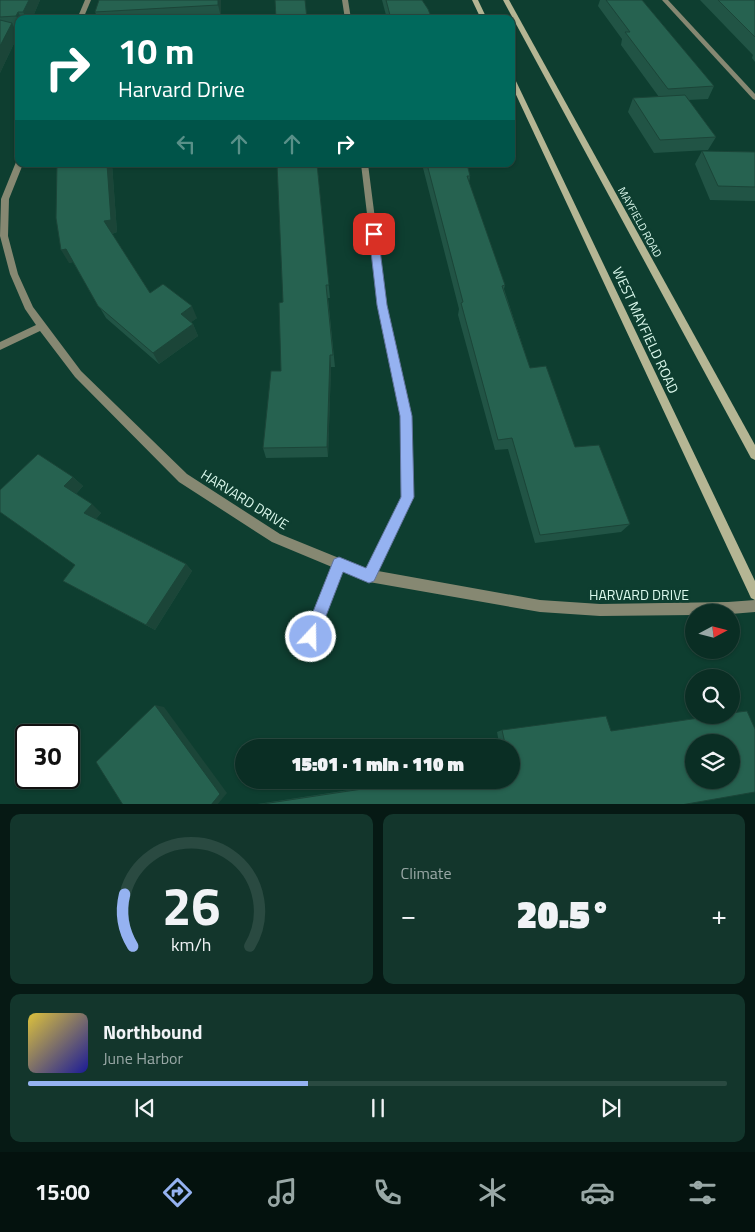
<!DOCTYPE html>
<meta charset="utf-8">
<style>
:root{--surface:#0a2e24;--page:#13362c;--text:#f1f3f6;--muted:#99a8a6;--line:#2a4a41;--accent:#95b2f1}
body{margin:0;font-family:"Titillium Web",sans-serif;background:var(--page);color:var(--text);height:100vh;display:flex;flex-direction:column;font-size:19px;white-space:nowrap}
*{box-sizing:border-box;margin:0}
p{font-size:16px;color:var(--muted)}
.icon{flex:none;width:28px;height:28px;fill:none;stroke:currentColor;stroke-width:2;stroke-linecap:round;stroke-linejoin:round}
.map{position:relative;height:804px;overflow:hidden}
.side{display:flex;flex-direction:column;gap:10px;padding:10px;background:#061914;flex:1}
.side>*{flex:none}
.hud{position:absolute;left:15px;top:15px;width:500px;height:152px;border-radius:10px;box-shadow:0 1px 4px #0004,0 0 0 1px var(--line);background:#00695c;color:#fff;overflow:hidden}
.needle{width:32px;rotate:83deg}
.fabs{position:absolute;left:685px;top:604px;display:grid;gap:10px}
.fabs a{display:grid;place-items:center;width:55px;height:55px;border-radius:50%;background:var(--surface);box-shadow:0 1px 4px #0004,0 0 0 1px var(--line);font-size:25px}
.speed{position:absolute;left:15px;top:724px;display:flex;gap:10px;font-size:25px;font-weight:700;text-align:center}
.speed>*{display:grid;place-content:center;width:65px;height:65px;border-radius:50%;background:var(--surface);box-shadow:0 1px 4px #0004,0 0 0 1px var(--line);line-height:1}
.speed .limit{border:2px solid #111;border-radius:8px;background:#fff;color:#111}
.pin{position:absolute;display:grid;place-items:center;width:42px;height:42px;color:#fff;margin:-21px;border-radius:10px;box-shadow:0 2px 8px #0006}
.me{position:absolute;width:55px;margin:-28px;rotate:21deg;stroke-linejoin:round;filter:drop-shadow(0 0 4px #0008)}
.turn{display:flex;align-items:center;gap:18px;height:105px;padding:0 20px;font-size:22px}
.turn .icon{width:65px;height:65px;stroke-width:2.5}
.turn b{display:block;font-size:35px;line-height:42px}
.lanes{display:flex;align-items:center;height:48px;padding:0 20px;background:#0003;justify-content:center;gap:25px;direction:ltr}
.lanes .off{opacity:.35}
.big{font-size:38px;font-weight:800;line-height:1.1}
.side .card{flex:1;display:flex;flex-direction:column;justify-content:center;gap:8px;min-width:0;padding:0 18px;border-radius:10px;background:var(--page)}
.side .dial{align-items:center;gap:0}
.dial svg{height:130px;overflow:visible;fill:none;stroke:var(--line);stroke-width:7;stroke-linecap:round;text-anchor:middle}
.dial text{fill:var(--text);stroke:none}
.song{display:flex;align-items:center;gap:15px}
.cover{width:60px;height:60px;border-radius:8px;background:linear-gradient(135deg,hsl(50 70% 55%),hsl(240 70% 35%))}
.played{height:5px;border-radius:2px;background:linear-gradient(90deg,var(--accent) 40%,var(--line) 40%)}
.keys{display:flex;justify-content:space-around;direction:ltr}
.heat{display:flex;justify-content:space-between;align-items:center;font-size:28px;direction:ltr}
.side .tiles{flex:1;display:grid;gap:10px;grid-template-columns:1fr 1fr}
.card:last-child{grid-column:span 2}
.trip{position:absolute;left:235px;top:739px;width:285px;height:50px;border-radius:25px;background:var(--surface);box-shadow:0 1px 4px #0004,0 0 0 1px var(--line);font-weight:800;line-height:50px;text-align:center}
.dock{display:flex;height:80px;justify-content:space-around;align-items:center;background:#04120e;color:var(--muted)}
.dock .icon{width:35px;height:35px}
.dock .on{color:var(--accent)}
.dock b{font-size:22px;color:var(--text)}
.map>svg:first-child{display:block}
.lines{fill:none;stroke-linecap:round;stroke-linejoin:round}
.minor{fill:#868872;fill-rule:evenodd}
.secondary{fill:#b5b694;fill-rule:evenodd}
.wall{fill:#215445}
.shaded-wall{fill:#1b4538}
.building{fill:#266250;stroke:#1b4538;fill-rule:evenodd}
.route{fill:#95b2f1;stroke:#61749d}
.labels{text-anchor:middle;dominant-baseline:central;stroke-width:5;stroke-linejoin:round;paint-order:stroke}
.far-street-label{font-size:11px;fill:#daf8ec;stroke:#0e3e30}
.street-label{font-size:14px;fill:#daf8ec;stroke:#0e3e30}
</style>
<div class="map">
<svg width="755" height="805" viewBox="0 0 755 805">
<rect width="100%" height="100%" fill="#0e3e30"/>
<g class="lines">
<g class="minor">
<path d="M 85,0 L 91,0 L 83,19 L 77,19 Z"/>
<path d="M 342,0 L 348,0 L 351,19 L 345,19 Z"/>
<path d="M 662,0 L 668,0 L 755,94 L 755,100 L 753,99 Z"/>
<path d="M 16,162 L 23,164 L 9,199 L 8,236 L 18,274 L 33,307 L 81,371 L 187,474 L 280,534 L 366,569 L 402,497 L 401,416 L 378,305 L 361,164 L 368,164 L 386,305 L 411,416 L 414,497 L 378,571 L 540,600 L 600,604 L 728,602 L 755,600 L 755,612 L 731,614 L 731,612 L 694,612 L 694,615 L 600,616 L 540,612 L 369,582 L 342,571 L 308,660 L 303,661 L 298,660 L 297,655 L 332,567 L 272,542 L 179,482 L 75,377 L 40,331 L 0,350 L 0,342 L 36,325 L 25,309 L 10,274 L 0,236 L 1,199 Z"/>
</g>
<g class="secondary">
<path d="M 472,0 L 478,0 L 487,19 L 481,19 Z"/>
<path d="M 503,0 L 509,0 L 755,445 L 755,460 L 751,458 Z"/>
<path d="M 511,75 L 514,77 L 755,581 L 755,600 L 751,598 L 511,84 Z"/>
</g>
</g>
<g class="wall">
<path d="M 0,0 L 40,0 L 32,19 L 19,19 L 19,29 L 15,29 L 18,35 L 0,73 Z"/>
<path d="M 221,0 L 221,17 L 193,19 L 98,19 L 95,12 Z"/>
<path d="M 382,0 L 422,0 L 432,19 L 387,19 Z"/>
<path d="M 600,0 L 642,0 L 714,86 L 708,99 L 688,100 L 716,137 L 708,150 L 654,153 L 628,112 L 633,98 L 659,97 L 621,45 L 622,39 L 598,6 Z"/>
<path d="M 700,0 L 755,0 L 755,62 L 752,58 L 753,55 Z"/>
<path d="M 702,151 L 755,152 L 755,201 L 710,200 L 695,164 Z"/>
<path d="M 57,164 L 112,164 L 117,232 L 112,234 L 150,293 L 197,318 L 191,322 L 193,324 L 198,336 L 159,364 L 106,318 L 73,262 L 69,263 Z"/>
<path d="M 317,164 L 330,298 L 328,298 L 335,367 L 331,367 L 328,457 L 266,458 L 263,448 L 281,371 L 283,302 Z"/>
<path d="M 422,164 L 467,164 L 470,176 L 469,183 L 505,285 L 504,289 L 530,368 L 575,447 L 630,524 L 621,532 L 535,543 L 508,449 L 495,450 L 458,315 L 459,309 Z"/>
<path d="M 73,477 L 83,486 L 76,494 L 101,513 L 96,519 L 186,564 L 192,571 L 155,630 L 63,581 L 75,565 Z"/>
<path d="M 502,730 L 611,731 L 681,805 L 251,805 L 382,785 L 511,780 L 511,748 L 500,748 L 497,732 Z"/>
</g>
<g class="shaded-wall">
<path d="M 29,0 L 40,0 L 32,19 L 27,19 L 23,12 Z"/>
<path d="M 218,0 L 221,0 L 221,17 L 218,5 Z"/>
<path d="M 18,12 L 22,19 L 19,19 L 19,21 L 16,16 Z"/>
<path d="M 12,23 L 18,35 L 0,73 L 0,46 Z"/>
<path d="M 107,164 L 112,164 L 117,232 L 111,234 L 104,221 Z"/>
<path d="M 66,249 L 74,262 L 69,263 L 61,250 Z"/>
<path d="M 192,306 L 197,318 L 186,326 L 181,314 Z"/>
<path d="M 193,324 L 198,336 L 159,364 L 153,353 Z"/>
<path d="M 330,355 L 331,367 L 328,457 L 327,447 Z"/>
<path d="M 73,477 L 83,486 L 74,496 L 64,486 Z"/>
<path d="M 92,504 L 101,513 L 94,521 L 84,513 Z"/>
<path d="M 186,564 L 192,571 L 155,630 L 146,625 Z"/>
<path d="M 155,705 L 164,707 L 227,793 L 217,805 L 211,805 Z"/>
</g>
<g class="building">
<path d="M 0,0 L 29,0 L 23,12 L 18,12 L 16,16 L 0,17 Z"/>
<path d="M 99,0 L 218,0 L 218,5 L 95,12 Z"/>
<path d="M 275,0 L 305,0 L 307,19 L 276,19 Z"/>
<path d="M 386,0 L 422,0 L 428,9 L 432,19 L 391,19 Z"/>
<path d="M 606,0 L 642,0 L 714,86 L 668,89 L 625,32 L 630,32 Z"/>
<path d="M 718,0 L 755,0 L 755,37 Z"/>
<path d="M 0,20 L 12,23 L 0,46 Z"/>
<path d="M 685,95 L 716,137 L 660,140 L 633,98 Z"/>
<path d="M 702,151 L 755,152 L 755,187 L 718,186 Z"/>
<path d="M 57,164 L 107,164 L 111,220 L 104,221 L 150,293 L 163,284 L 192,306 L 181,314 L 193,324 L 153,353 L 98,306 L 66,249 L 61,250 L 56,218 Z"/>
<path d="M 277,164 L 317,164 L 329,285 L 326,285 L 333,355 L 330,355 L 327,447 L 263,448 L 271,371 L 281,371 L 279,303 L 283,302 Z"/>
<path d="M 427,164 L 467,164 L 470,176 L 467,176 L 505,285 L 502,286 L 530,368 L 546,366 L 575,447 L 599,445 L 630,524 L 540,535 L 512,438 L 498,440 L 461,303 L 463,302 Z"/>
<path d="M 38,454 L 73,477 L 64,486 L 92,504 L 84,513 L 186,564 L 146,625 L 63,581 L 75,565 L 0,512 L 0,490 Z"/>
<path d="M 155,705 L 220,794 L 211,805 L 123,805 L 96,762 Z"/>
<path d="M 747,711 L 755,729 L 755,792 L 681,805 L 256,805 L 382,786 L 382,780 L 511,780 L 511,748 L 506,748 L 502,730 L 606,716 L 611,731 L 719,715 L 731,715 L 731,713 ZM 694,742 L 731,742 L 731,780 L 694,780 Z"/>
</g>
<path class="route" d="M 374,231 L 378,234 L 387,305 L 412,416 L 414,497 L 374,581 L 369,583 L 343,572 L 316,642 L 311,644 L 306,642 L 303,637 L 334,559 L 339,557 L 366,568 L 401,497 L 400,416 L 377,305 L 369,234 Z"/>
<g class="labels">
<g class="far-street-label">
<text transform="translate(640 222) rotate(61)">MAYFIELD ROAD</text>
</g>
<g class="street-label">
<text transform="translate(646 330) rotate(65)">WEST MAYFIELD ROAD</text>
<text transform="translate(245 499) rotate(32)">HARVARD DRIVE</text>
<text x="639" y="594">HARVARD DRIVE</text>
</g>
</g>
</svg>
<div class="fabs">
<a><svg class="needle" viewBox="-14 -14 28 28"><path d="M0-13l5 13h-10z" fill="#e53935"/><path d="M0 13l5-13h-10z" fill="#99a8a6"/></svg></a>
<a><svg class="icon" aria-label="search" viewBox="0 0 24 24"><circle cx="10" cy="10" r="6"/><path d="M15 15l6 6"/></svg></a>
<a><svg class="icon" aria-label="layers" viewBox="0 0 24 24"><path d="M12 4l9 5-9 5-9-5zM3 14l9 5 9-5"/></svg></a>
</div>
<div class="speed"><div class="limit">30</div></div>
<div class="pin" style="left:374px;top:234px;background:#d93025"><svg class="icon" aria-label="arrive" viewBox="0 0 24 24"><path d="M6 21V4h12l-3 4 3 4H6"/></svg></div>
<svg class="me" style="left:311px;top:637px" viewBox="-20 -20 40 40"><circle r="17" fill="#95b2f1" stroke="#fff" stroke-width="3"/><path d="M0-11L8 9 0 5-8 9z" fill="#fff"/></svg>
<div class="trip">15:01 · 1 min · 110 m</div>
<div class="hud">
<div class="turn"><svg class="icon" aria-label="right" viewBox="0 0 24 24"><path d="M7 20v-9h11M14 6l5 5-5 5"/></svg><div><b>10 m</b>Harvard Drive</div></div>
<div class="lanes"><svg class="icon off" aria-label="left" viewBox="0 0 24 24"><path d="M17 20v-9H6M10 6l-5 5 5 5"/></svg><svg class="icon off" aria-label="ahead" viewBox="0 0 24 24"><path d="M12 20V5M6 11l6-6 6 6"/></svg><svg class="icon off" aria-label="ahead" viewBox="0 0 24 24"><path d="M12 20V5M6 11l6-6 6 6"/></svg><svg class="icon" aria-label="right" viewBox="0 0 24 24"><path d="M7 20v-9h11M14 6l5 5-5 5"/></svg></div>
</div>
</div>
<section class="side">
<div class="tiles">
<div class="card dial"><svg viewBox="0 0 100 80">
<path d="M14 69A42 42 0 1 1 86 69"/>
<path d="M14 69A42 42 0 0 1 9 37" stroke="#95b2f1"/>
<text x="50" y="56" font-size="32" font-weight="700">26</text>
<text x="50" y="72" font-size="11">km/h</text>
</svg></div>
<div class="card"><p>Climate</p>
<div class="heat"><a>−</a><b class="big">20.5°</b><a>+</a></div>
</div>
<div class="card">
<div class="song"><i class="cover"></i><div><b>Northbound</b><p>June Harbor</p></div></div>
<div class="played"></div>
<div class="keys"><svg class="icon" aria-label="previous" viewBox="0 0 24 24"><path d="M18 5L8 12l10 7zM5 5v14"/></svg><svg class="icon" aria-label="pause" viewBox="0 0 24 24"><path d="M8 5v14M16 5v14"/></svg><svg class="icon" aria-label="next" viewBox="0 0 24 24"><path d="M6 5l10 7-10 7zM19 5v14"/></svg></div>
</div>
</div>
</section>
<nav class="dock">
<b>15:00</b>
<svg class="icon on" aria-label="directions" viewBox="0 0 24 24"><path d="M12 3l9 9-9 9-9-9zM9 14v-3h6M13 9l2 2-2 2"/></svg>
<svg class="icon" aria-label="music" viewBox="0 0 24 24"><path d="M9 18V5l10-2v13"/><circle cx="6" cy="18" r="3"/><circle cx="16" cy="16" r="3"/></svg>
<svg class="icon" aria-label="phone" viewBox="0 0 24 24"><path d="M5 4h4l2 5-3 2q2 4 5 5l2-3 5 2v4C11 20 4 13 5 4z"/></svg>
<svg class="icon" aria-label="climate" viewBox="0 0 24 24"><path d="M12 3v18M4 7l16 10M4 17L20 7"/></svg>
<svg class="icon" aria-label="car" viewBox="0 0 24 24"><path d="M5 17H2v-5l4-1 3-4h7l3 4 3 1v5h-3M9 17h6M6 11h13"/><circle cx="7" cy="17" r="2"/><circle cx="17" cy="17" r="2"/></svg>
<svg class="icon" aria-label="filters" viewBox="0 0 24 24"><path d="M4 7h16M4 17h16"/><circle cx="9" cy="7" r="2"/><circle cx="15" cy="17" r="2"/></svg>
</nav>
